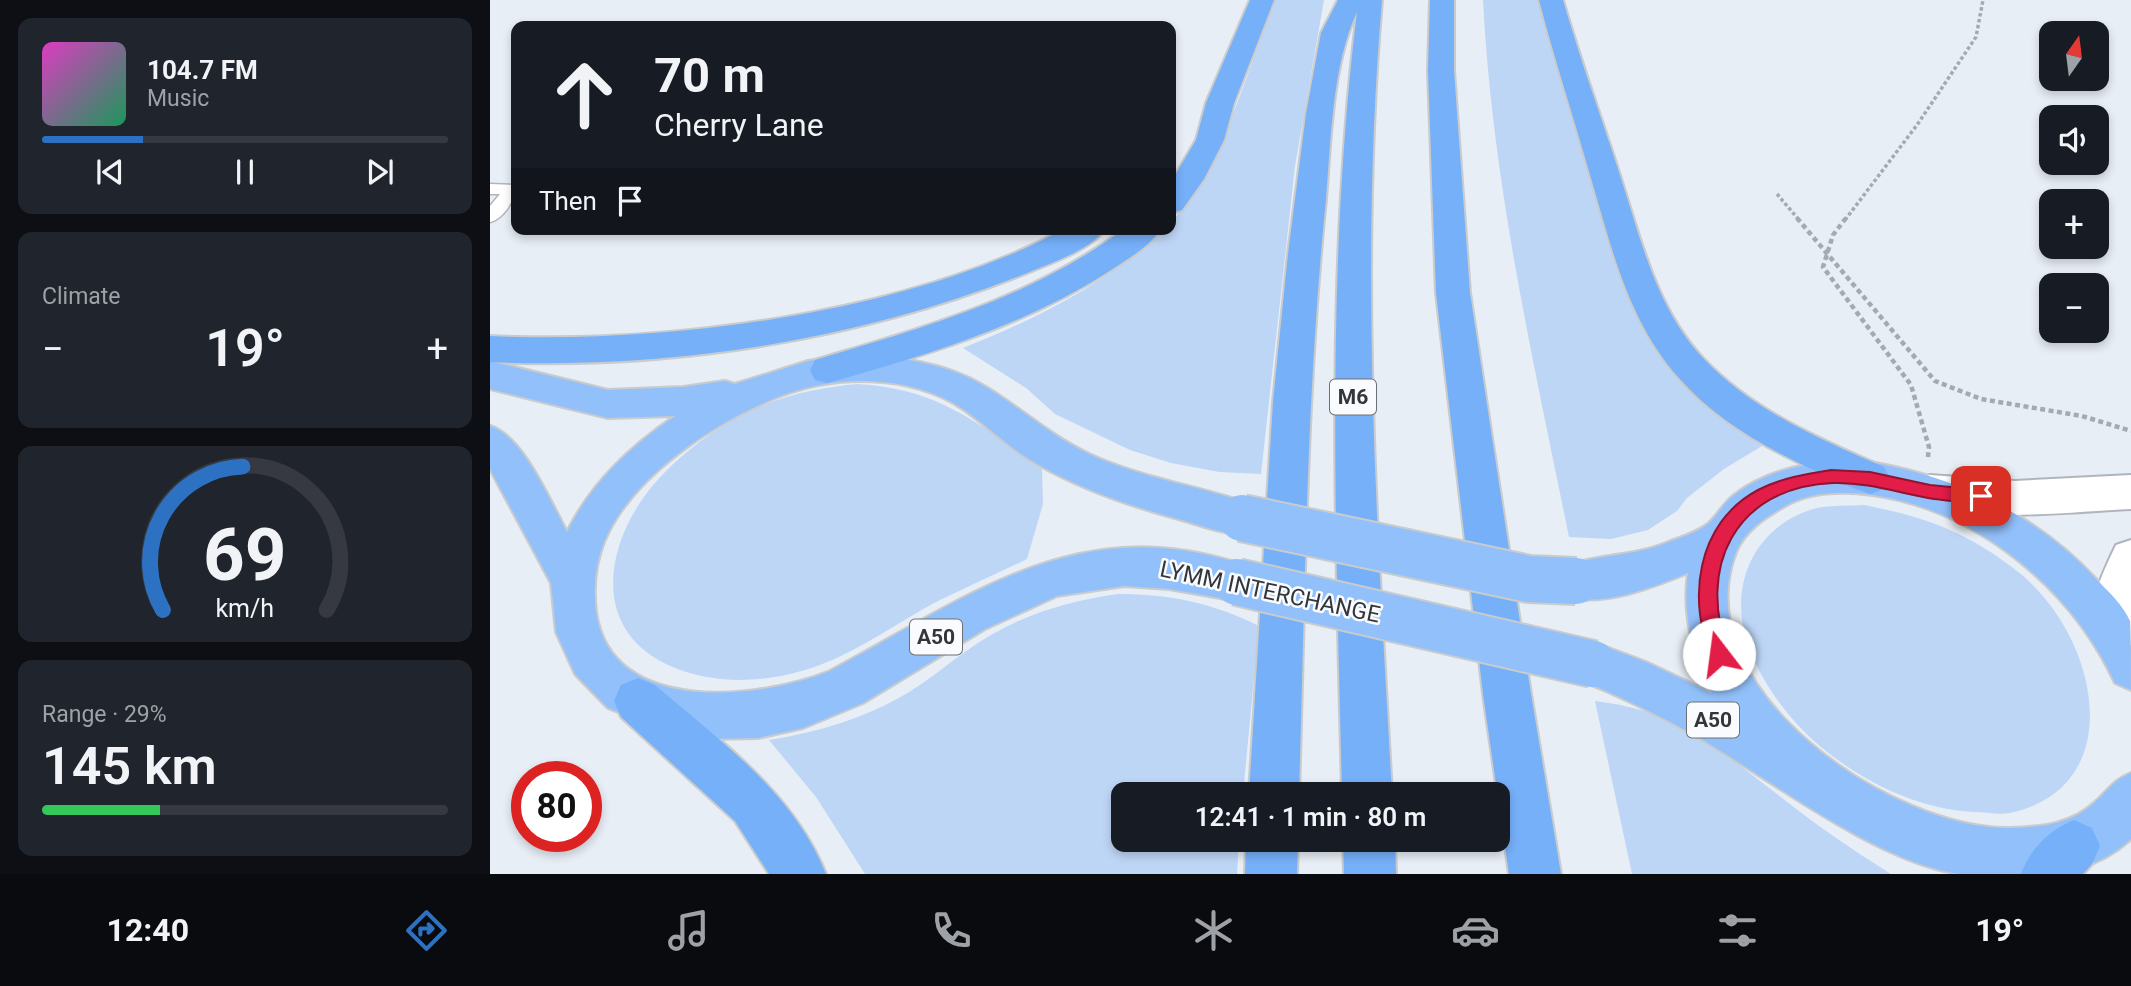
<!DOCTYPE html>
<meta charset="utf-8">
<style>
:root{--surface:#171b24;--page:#20242c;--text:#f1f3f6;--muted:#9ea1a6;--line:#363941;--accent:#2c71c2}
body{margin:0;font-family:Roboto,sans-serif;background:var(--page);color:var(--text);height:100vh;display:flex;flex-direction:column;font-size:26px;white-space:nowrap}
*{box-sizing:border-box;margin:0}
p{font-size:23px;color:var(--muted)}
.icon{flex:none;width:38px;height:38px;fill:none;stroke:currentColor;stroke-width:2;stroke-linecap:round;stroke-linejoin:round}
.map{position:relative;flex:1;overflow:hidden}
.panel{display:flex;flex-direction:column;gap:18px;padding:18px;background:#0d0f14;width:490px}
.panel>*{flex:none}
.guide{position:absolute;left:21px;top:21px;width:665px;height:214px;border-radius:14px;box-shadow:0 4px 10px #0003;background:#171b24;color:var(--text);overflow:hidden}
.needle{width:46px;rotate:14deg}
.tools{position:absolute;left:1549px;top:21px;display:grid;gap:14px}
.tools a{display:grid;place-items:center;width:70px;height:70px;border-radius:14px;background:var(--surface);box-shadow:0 4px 10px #0003;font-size:35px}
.speed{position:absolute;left:21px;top:761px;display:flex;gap:14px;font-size:35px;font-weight:700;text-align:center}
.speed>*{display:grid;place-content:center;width:91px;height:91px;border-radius:50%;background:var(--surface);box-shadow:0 4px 10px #0003;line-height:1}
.speed .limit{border:10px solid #d22;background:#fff;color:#111}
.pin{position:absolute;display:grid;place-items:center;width:60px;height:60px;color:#fff;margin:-30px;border-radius:14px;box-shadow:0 4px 10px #0006}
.me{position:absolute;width:77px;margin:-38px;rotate:345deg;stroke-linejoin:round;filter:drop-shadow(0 0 5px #0008)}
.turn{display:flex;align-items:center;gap:24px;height:147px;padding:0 28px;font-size:32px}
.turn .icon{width:91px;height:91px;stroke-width:2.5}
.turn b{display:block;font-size:49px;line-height:60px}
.then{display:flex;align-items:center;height:66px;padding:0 28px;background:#0003;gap:14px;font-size:26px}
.big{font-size:52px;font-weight:600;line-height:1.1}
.panel .card{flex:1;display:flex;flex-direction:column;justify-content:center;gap:10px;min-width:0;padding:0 24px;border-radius:14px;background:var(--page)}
.panel .dial{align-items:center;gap:0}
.dial svg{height:182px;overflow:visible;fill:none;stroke:var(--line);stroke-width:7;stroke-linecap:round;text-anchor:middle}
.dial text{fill:var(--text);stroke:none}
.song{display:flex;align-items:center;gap:21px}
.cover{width:84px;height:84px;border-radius:10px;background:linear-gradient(135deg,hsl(310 70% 55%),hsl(150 70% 35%))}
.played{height:7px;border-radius:4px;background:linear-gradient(90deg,var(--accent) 25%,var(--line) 25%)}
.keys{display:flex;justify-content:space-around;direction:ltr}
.heat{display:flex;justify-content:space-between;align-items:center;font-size:38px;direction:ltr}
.charge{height:10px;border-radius:5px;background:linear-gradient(90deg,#34c759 29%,var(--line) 0)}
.trip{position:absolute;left:621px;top:782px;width:399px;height:70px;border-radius:14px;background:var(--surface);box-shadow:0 4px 10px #0003;font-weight:600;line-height:70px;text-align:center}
.tabs{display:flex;height:112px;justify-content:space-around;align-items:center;background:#090b0e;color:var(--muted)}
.tabs .icon{width:49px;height:49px}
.tabs .on{color:var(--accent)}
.tabs b{font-size:32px;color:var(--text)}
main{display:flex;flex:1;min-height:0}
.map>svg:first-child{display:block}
.green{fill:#bed6f6}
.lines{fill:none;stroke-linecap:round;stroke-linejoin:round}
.service-casing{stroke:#b0b5bd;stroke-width:3}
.secondary-casing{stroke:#b0b5bd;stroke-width:4}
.trunk-casing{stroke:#cacbcc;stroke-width:4}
.motorway-casing{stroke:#cacbcc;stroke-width:4}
.path-far1{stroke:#a5aab0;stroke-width:3.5;stroke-dasharray:3.5 2.5;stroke-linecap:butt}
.path{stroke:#a5aab0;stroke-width:4.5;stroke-dasharray:5 3.5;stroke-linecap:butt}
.service{fill:#fff;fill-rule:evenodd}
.secondary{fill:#fff;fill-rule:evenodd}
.trunk{fill:#92c0fa;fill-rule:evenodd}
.motorway{fill:#76b0f9;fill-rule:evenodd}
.trunk-bridge-casing{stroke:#cacbcc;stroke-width:50;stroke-linecap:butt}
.trunk-bridge{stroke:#92c0fa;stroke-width:46}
.route{fill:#e11d48;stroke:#92132f;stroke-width:2}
.labels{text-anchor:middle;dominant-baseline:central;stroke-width:5;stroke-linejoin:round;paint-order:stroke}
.shield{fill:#f9fbfe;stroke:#6e7174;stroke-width:2}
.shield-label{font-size:21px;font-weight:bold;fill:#333639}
.street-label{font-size:23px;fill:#333639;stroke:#f9fbfe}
</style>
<main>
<section class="panel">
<div class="card">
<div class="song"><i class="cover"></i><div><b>104.7 FM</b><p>Music</p></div></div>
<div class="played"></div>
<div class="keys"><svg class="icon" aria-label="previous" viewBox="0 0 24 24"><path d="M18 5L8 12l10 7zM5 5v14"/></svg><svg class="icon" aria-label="pause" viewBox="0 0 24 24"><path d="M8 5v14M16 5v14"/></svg><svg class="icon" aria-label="next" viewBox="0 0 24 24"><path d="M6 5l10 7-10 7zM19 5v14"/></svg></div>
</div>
<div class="card"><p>Climate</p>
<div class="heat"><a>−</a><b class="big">19°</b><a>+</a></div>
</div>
<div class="card dial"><svg viewBox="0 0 100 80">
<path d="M14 69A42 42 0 1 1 86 69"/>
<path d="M14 69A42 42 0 0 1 49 6" stroke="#2c71c2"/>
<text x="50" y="56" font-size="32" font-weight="700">69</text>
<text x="50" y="72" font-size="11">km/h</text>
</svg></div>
<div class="card"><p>Range · 29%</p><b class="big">145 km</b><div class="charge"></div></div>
</section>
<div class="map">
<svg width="1641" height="874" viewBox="0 0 1641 874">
<rect width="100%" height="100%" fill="#e8eef6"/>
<g class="green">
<path d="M 785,0 L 834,0 L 805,166 L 771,474 L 729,472 L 681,463 L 640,450 L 565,414 L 536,388 L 473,348 C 547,319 615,284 675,229 L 681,229 L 681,223 C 735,160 755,76 785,0 Z"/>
<path d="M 993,0 L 1048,0 L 1103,187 L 1145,313 L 1174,359 L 1243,425 L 1272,446 L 1234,469 L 1197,498 L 1187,511 L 1158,530 L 1121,539 L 1079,537 C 1043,360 1002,181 993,0 Z"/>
<path d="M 367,384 C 448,388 488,424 552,467 L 553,504 L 537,559 C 508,573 479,586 450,600 C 401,625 359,660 304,673 C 265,683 223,683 185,668 C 99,634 113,544 164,484 C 186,459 213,437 241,421 C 280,398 323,388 367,384 Z"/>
<path d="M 1374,505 C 1436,517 1477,532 1527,571 C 1609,635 1641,787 1520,813 C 1509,815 1495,812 1483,812 C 1428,809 1373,782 1331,747 C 1300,722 1271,682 1258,645 C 1237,585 1265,524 1327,508 C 1342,505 1359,506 1374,505 Z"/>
<path d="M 628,594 C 680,594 723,603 769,626 L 753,794 L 634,794 L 634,840 L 749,840 L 747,874 L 375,874 L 326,797 L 279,740 C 329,732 376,718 419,692 C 439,680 456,665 475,652 C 521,618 572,602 628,594 Z"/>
<path d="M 1105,701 C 1192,712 1221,744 1287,794 C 1323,823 1361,849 1401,874 L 1142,874 Z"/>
</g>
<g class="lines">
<g class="service-casing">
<path id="service" d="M 0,184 L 26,185 C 26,198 14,219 0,222 L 0,206 L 10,194 L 0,194 Z"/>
</g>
<g class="secondary-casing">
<g id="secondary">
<path d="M 1440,475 L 1525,481 L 1641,475 L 1641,509 C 1580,512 1483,523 1426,504 L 1420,492 L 1426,480 Z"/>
<path d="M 1641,540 L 1641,644 L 1639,649 L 1623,655 L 1607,649 C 1592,615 1611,576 1626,545 Z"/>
</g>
</g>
<g class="trunk-casing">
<g id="trunk">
<path d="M 358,355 C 406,356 455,362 496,387 C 532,409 561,436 599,454 C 653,479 711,486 767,506 L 773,518 L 767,530 C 743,539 716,527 692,520 C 643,507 593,490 549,465 C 521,450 499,427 473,409 C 421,374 345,374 288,397 C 225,422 141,476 114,542 C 105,565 103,588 106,612 C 121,717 271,699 340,671 C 481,596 593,506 762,568 L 769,582 L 762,596 L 747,601 L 679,589 L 634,586 L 567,596 L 495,629 L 373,703 L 313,728 L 268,738 L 218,739 L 185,735 L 118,708 L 85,674 L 66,632 L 61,583 L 0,469 L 0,426 C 33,436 60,501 77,532 C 102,482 140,447 185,416 L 118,418 L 0,389 L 0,361 L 118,390 L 193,387 L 235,381 L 245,384 L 318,361 Z"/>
<path d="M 1367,460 C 1458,473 1543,511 1606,579 C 1618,591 1633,605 1640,621 C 1641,634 1641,674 1641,690 L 1625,683 C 1582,589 1487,510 1383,495 C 1354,491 1321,491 1295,506 C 1276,517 1255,530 1246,552 C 1193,689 1403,831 1521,828 C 1552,827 1582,824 1605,802 C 1620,789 1622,781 1641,773 L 1641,839 C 1609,868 1575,874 1533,874 C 1513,874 1490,874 1469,874 C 1386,861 1284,782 1211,739 C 1171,716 1130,696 1087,679 L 1080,664 L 1087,649 L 1103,642 L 1156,662 L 1222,693 C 1203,654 1192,616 1198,573 C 1161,588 1109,609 1071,595 L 1064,581 L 1071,567 C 1106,554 1145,557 1181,541 C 1192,537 1205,533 1215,526 C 1226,519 1233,503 1244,495 C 1280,468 1324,461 1367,460 Z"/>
</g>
</g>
<g class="motorway-casing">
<g id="motorway">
<path d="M 760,0 L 784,0 L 744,103 L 734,140 L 714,179 L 692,210 L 681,213 L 681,182 L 706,140 L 716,103 Z"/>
<path d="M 848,0 L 892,0 C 869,268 887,527 902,794 L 852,794 C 846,532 835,272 867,12 C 842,65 841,140 836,199 C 816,397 815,596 809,794 L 759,794 L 783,402 L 798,254 L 816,114 L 831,33 Z"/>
<path d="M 940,0 L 964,0 L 964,71 L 980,293 L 1041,694 L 1071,874 L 1019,874 L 993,694 L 946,293 L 938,71 Z"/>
<path d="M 1049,0 L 1073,0 C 1089,56 1109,111 1127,166 C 1149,232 1164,306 1213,358 C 1262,410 1329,439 1394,467 L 1400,478 L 1394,489 L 1380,494 L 1366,489 C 1302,461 1235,431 1188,377 C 1136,318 1120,241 1098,168 C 1082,112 1064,57 1049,0 Z"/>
<path d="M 574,229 L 615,229 C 602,249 563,262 542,271 C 373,340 181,370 0,362 L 0,336 C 177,344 416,314 574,229 Z"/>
<path d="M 634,229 L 671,229 C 660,246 638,259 621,270 C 534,326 437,355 338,383 L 325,380 L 320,370 L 325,360 C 437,326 537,300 634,229 Z"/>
<path d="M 148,678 L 165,685 C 230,741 303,792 336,874 L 279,874 L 245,821 L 131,717 L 124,701 L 131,685 Z"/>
<path d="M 1584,820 L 1602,828 L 1610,846 L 1602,864 L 1593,874 L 1531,874 C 1541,848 1558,831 1584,820 Z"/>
<path d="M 756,840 L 808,840 L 807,874 L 755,874 Z"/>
<path d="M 853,840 L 905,840 L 906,874 L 854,874 Z"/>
</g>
</g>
<g class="path-far1">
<path d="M 1287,194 L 1309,220"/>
<path d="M 1355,220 L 1427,125 L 1486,37 L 1493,0"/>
</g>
<g class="path">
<path d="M 1307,218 L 1445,381 L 1491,399 L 1592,416 L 1641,431"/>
<path d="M 1356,218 L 1343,235 L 1333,267 L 1421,385 L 1439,447 L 1438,457"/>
</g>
<use href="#service" class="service"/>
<use href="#secondary" class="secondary"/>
<use href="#trunk" class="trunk"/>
<use href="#motorway" class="motorway"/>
<g class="trunk-bridge-casing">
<g id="trunk-bridge">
<path d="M 752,518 L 1039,579 L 1086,581"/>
<path d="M 747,582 L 1103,664"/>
</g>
</g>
<use href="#trunk-bridge" class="trunk-bridge"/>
</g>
<path class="route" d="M 1341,470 L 1380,472 L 1440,485 L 1491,490 L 1500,496 L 1491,503 C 1474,502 1455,501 1438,498 C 1406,492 1376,482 1343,483 C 1244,487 1206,569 1239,654 L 1236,661 L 1229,663 L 1223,661 C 1196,601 1206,523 1268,490 C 1291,478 1316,474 1341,470 Z"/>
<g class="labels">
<g class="shield">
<rect x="840" y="379.5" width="46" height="35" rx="5"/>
<rect x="420" y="619.5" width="52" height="35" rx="5"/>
<rect x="1197" y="702.5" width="52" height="35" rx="5"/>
</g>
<g class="shield-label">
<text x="863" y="397">M6</text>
<text x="446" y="637">A50</text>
<text x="1223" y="720">A50</text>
</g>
<g class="street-label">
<text transform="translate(780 592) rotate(12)">LYMM INTERCHANGE</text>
</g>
</g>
</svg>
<div class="tools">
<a><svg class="needle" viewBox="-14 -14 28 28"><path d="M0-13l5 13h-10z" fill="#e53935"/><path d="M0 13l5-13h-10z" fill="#9ea1a6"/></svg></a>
<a><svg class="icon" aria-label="sound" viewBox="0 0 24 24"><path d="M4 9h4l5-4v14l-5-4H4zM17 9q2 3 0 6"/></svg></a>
<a>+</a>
<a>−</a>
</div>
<div class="speed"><div class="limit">80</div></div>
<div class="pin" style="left:1491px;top:496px;background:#d93025"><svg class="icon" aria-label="arrive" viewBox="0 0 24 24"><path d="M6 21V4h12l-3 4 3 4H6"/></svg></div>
<svg class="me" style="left:1229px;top:654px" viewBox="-20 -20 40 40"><circle r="19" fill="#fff"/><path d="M0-13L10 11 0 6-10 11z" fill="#e11d48"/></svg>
<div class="trip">12:41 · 1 min · 80 m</div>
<div class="guide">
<div class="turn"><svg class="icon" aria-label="ahead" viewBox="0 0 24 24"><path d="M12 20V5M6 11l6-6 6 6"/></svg><div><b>70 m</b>Cherry Lane</div></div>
<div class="then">Then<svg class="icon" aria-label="arrive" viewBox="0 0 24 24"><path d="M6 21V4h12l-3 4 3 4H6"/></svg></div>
</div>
</div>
</main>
<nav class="tabs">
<b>12:40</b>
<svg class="icon on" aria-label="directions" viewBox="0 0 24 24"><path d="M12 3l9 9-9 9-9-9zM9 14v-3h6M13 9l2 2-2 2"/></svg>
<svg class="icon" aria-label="music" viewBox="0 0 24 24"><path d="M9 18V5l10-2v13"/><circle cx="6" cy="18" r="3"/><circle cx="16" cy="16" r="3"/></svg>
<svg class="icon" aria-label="phone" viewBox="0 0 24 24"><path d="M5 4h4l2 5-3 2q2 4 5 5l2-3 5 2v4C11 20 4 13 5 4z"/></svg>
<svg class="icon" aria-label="climate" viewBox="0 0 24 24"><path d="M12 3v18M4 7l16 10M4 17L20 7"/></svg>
<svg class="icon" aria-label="car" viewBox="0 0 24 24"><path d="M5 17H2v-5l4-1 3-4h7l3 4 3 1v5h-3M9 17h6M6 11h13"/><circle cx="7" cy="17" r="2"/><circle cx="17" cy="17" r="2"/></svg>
<svg class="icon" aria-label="filters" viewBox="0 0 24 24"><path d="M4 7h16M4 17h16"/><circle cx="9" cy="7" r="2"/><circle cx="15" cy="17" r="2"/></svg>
<b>19°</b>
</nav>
